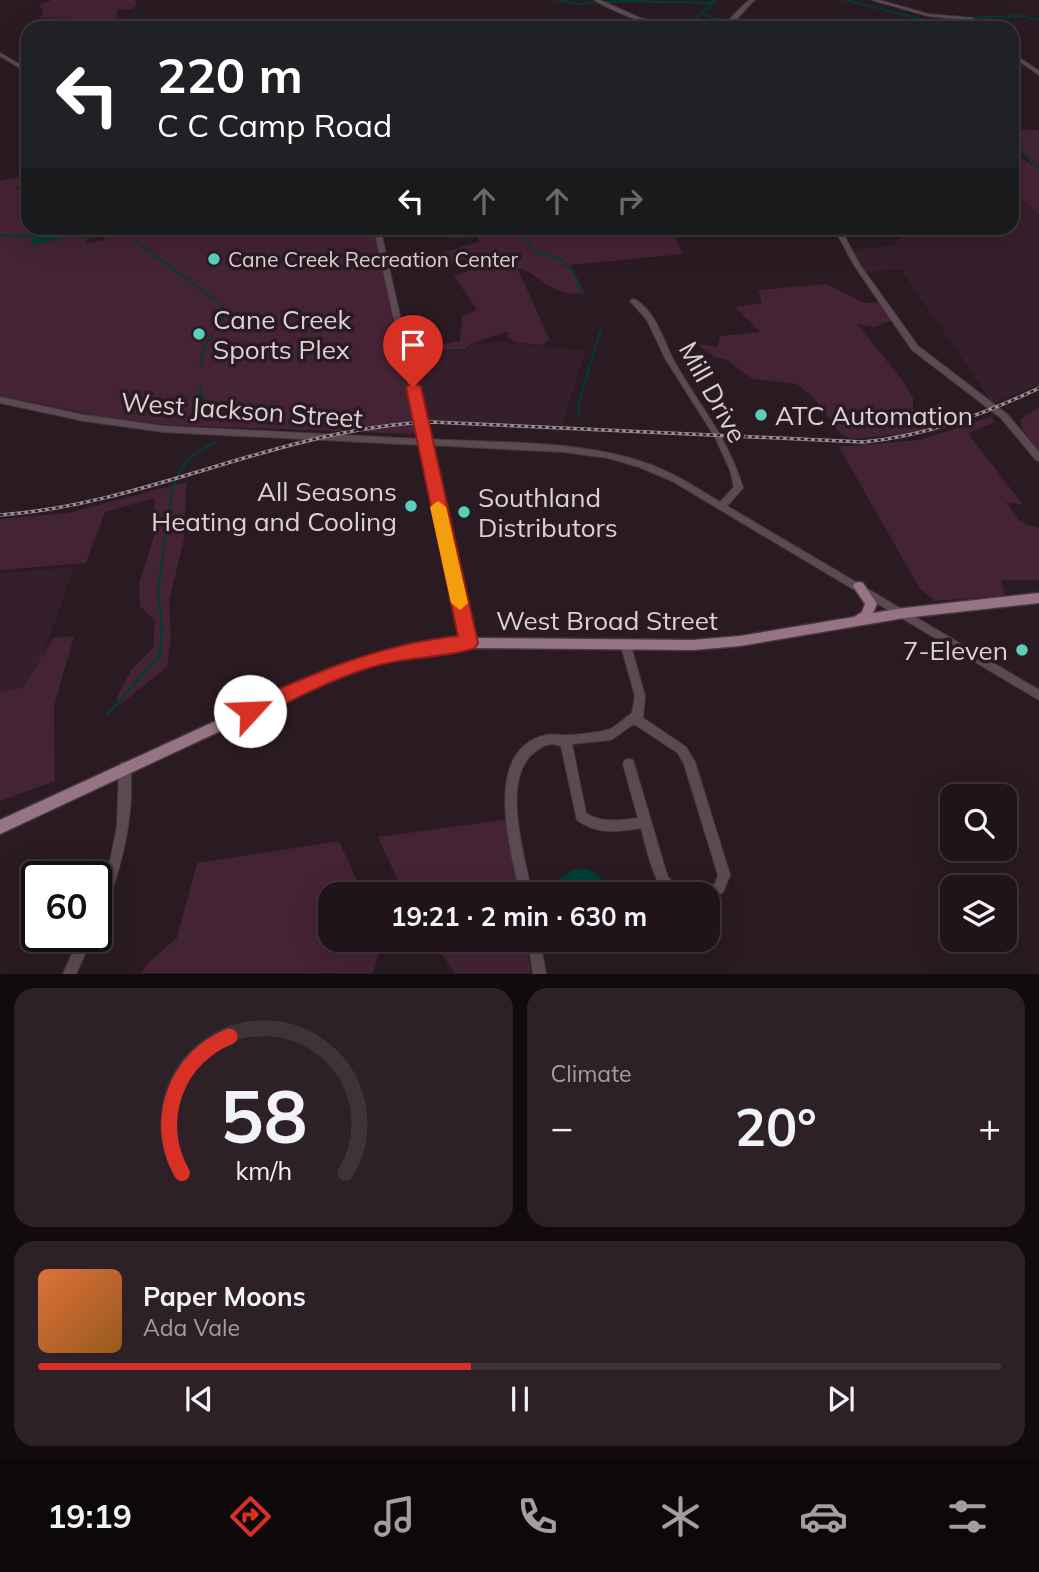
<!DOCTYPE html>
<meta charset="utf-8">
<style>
:root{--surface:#20141a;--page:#2d2127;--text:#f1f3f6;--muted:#a29ea2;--line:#3d3339;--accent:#d93025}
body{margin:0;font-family:Mulish,sans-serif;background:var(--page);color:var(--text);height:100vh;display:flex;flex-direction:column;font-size:26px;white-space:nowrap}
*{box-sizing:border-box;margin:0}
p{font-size:23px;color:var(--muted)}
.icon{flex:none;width:38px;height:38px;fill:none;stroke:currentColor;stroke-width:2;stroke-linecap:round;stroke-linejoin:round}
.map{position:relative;height:974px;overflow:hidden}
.panel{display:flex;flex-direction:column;gap:14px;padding:14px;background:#120b0e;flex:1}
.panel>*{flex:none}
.hud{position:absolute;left:21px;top:21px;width:998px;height:214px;border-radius:21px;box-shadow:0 7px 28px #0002,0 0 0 2px var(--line);background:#202124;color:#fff;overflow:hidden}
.controls{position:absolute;left:940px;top:784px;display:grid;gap:14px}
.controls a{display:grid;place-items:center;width:77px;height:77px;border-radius:14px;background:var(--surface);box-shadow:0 7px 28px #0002,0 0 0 2px var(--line);font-size:35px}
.speed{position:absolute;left:21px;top:861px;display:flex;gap:14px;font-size:35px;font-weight:700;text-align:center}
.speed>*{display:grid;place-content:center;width:91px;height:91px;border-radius:50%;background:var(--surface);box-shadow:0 7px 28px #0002,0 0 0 2px var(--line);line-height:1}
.speed .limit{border:4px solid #111;border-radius:10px;background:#fff;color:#111}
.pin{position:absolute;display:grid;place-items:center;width:60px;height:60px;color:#fff;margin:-72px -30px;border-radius:50% 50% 50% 0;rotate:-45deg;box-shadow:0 0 7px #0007}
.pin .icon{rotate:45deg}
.me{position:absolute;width:77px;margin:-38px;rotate:65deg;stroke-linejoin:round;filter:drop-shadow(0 0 5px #0008)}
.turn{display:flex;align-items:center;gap:24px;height:147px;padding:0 21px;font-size:32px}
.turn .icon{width:91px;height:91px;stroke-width:2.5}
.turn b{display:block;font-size:49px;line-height:60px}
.lanes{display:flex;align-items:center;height:66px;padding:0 21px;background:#0003;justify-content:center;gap:35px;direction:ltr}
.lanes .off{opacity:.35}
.big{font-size:52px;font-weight:700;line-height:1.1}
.panel .card{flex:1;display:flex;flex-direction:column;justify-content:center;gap:10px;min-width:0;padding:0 24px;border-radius:21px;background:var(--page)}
.panel .dial{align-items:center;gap:0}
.dial svg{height:182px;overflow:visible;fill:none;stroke:var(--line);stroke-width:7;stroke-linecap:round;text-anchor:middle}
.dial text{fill:var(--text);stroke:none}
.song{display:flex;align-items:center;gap:21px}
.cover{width:84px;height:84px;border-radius:10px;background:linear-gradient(135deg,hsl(20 70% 55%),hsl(30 70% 35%))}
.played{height:7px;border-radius:4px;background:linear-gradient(90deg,var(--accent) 45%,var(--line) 45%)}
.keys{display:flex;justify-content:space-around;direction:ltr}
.heat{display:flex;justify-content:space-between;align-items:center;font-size:38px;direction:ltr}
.panel .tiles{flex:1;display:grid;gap:14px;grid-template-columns:1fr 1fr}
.card:last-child{grid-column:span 2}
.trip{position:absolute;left:318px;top:882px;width:402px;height:70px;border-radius:21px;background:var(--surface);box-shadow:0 7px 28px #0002,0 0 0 2px var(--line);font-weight:700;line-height:70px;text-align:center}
.tab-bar{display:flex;height:112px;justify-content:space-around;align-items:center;background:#0d080a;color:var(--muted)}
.tab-bar .icon{width:49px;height:49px}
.tab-bar .on{color:var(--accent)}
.tab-bar b{font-size:32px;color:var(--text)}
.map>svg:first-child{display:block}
.built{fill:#351f2a}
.green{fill:#442334}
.water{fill:#003d36}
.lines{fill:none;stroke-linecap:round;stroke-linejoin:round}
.stream-far1{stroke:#003d36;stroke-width:2}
.stream{stroke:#003d36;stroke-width:2.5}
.minor-casing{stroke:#46383f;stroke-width:2}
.major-casing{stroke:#46383f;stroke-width:3}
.minor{fill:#5c4a52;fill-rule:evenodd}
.major{fill:#977484;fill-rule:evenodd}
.rail-casing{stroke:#9a8e94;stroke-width:3.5}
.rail{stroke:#2a1b22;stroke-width:2;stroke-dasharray:3.5;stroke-linecap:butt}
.route{fill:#d93025;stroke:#8d1f18;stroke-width:2}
.slow{fill:#f59e0b}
.poi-dot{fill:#5bcebc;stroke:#2a1b22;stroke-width:2.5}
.labels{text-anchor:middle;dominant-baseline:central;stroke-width:7;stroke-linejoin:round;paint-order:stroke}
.far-poi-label{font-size:21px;fill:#dcd1d6;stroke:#2a1b22;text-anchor:start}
.poi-label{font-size:26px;fill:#dcd1d6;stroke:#2a1b22;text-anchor:start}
.street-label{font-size:26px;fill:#dcd1d6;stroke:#2a1b22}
</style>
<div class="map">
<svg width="1039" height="974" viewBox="0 0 1039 974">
<rect width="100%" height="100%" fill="#2a1b22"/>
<g class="built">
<path d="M 1012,190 L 1039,215 L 1039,385 L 993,404 L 901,269 L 865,272 L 851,249 L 893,246 L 911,228 L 1012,228 Z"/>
<path d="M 504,342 L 585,351 L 562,426 L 424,420 L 411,367 L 428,365 L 427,351 L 466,350 L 471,345 Z"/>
<path d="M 74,567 L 28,699 L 0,702 L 0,573 Z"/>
</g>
<g class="green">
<path d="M 52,0 L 167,0 L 135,0 L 137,4 L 133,9 L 117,10 L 116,23 C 89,27 68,11 40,19 L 43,12 L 40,5 Z"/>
<path d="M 57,17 L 72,18 L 97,27 L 123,26 L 147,18 L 174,28 L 31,28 L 27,25 Z"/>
<path d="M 1020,127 L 1022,130 L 1039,130 L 1039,215 L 1012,190 L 1012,153 L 1033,165 L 1013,141 L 1012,128 Z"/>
<path d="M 28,175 L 28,182 L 16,188 L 19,192 L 28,191 L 28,197 L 21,201 L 28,208 L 28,228 L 38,228 L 43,232 L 30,245 L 14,249 L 73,236 L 88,238 L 86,243 L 106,240 L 96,231 C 109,223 124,232 139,231 L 139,228 L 371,231 L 376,236 L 416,434 L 169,425 L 113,419 L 0,396 L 0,181 Z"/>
<path d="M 464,228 L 670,228 L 683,254 L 570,265 L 585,293 C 555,297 544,280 521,268 L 518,270 L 521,276 L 549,339 L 544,345 L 516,343 L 507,337 L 510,334 L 506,332 L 470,344 L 466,349 L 409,351 L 408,344 L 433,346 L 460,341 L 462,316 L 477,310 L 454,276 L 476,268 L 480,262 L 477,257 L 434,266 L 430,256 L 479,242 L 477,237 L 453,238 L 444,233 Z"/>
<path d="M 826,284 L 864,303 L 880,302 L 893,320 L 874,327 L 857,324 L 902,380 L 913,397 L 913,409 L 932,426 L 923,432 L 851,439 L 840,433 L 813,397 L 797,384 L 753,379 L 727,360 L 714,357 L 697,344 L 718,347 L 720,336 L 761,332 L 734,307 L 762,303 L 758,290 Z"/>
<path d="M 1039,407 L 1039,451 L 1022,429 L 1020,420 Z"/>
<path d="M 991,417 L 995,422 L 968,433 L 1023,505 L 1006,502 L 1022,523 L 1039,528 L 1039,580 L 1001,580 L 1005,596 L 935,601 L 920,589 L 839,447 L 919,440 Z"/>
<path d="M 186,482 L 184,539 L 169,601 L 171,638 L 167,667 L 121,704 L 116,699 L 131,670 L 153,648 L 155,621 L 140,606 L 139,584 L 156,530 L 154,498 L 105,512 L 86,563 L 0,570 L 0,519 L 68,513 Z"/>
<path d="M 74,636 L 54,706 L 55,781 L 0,801 L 0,693 L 24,687 L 53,638 Z"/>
<path d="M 517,818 L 521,894 L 404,894 L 378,837 Z"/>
<path d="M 339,841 L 363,894 L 331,894 L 331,940 L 383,940 L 373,973 L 141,973 L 148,963 L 177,938 L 197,863 Z"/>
<path d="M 431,940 L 526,940 L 531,973 L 455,973 Z"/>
</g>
<g class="water">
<path d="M 56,228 L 100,228 L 95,238 L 73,236 L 10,250 L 30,245 L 36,236 Z"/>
<path d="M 586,868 C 599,875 606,880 608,894 L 554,894 L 554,885 C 564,874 571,869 586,868 Z"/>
</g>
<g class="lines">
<g class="stream-far1">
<path d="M 558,0 L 577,4 L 621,1 L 714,3"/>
<path d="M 846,0 L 929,21 L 935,28"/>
<path d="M 702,14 L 727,22"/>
<path d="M 964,18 L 1021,16 L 1039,20"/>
<path d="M 925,21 L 958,19"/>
<path d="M 733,24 L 752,28"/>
<path d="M 687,27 L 716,0"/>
<path d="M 1012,138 L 1039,168"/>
<path d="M 518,228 L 535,252 L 563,260 L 573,272 L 582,293"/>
<path d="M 0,235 L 36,236"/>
<path d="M 135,241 L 217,301 L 223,310 L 223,320"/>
<path d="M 218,331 L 221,326"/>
<path d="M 200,365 L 206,342 L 212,336"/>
<path d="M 200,386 L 203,405 L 212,420"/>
<path d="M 579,417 L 579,402 L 601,329"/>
<path d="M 162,628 L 158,590 L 172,490 L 181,469 L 192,456 L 216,441"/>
</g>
<path class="stream" d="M 107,715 L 160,655 L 162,626"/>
<g class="minor-casing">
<g id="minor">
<path d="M 594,0 L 600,0 L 640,18 L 686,28 C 655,28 621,16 594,0 Z"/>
<path d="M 750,0 L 755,0 C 743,9 736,27 720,28 C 731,20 738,8 750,0 Z"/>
<path d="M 872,0 L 879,0 L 928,14 L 972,18 L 988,28 L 983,28 L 969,20 L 928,16 Z"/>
<path d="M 0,53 L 28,69 L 28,73 L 0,56 Z"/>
<path d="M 1012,53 L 1039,71 L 1039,75 L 1012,56 Z"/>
<path d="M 256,228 L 309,228 L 306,230 L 259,230 Z"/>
<path d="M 365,228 L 372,228 L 381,232 L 428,439 C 498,443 577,440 643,462 C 671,471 695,487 720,502 L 734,487 L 730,470 L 715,437 L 666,360 L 647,320 L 630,301 L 634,299 C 656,311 663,340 674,361 C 699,406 728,437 743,488 L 727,506 L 1039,690 L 1039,700 L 672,481 L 639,467 L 608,458 L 563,452 L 429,445 L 474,643 L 473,646 L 469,647 L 465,646 L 464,643 L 421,445 L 163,432 L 84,421 L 0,403 L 0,397 L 84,415 L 163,426 L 420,439 L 375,233 Z"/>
<path d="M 834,228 L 840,228 L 860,265 L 918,346 L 1007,414 L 1039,452 L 1039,461 L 1036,460 L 1001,418 L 912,350 L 854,265 Z"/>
<path d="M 626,642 L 630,643 L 631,646 L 645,696 L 643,718 L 686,747 L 695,762 L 730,875 L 723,892 L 709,899 L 709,894 L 699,894 L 701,890 L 715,884 L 718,875 L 684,764 L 678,753 L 634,724 L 611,740 L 572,744 L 586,813 C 602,824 621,820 638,818 L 623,764 L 625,760 L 629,759 L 633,760 L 667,875 C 671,884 683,885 686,894 C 681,894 674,896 669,894 C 655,890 645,842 641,828 C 618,832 597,835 577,820 L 561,746 C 551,742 544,745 536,751 C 499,777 525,857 532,894 L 520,894 C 511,850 481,750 546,735 C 552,734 557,735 562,735 C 571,736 604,732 610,729 C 618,725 625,718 632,713 L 635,696 L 621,646 L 622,643 Z"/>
<path d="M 125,762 L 129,763 C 132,773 131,785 131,796 C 129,841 117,881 100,922 L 96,924 L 96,902 L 110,862 L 117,826 L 119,767 L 121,763 Z"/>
<path d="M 80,936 L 93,936 L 76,974 L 63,974 Z"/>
<path d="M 528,940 L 540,940 L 546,974 L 533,974 Z"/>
</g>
</g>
<g class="major-casing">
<path id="major" d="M 859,582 L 863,583 L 877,604 L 873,613 L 904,608 L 1039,593 L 1039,603 L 904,618 L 740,646 L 693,650 L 469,648 L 415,653 L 338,676 L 0,834 L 0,820 L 331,668 L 415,643 L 469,638 L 693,640 L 740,636 L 854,617 L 862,612 L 865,604 L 853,586 L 855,583 Z"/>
</g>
<use href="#minor" class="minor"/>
<use href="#major" class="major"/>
<g class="rail-casing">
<path id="rail" d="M 0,515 C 151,504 279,428 432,422 L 863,442 C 926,436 982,415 1039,388"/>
</g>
<use href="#rail" class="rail"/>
</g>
<path class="route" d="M 413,382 L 421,387 L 478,643 L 475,648 C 450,657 412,657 383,664 C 339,675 298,698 257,717 L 250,719 L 243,717 L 241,711 L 243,705 C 314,673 380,644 458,636 L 406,387 Z"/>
<path class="slow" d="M 438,501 L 446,507 L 468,603 L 460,610 L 451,603 L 430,507 Z"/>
<g class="poi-dot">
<circle cx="214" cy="259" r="7"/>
<circle cx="199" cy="334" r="7"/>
<circle cx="761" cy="415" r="7"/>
<circle cx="411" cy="506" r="7"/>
<circle cx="464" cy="512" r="7"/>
<circle cx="1022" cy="650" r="7"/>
</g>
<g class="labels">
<g class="far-poi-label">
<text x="228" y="259">Cane Creek Recreation Center</text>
</g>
<g class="poi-label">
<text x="213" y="319">Cane Creek<tspan x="213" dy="30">Sports Plex</tspan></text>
<text x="775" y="415">ATC Automation</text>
<text x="397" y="491" text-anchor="end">All Seasons<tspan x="397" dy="30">Heating and Cooling</tspan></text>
<text x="478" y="497">Southland<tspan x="478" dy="30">Distributors</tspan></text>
<text x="1008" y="650" text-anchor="end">7-Eleven</text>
</g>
<g class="street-label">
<text transform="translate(713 392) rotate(61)">Mill Drive</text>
<text transform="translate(242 410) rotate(4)">West Jackson Street</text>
<text x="607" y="620">West Broad Street</text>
</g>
</g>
</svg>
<div class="controls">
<a><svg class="icon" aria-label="search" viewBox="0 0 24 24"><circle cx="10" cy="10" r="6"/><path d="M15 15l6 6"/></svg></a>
<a><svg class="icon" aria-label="layers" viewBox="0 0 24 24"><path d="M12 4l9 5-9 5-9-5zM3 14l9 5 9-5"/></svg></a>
</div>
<div class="speed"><div class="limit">60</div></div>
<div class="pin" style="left:413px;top:387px;background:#d93025"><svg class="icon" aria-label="arrive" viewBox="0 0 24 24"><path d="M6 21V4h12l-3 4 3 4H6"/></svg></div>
<svg class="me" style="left:250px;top:711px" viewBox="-20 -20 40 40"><circle r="19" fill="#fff"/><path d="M0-13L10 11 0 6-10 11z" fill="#d93025"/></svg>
<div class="trip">19:21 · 2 min · 630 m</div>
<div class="hud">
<div class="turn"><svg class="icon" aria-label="left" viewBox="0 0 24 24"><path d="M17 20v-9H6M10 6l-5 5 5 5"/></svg><div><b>220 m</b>C C Camp Road</div></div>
<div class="lanes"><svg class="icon" aria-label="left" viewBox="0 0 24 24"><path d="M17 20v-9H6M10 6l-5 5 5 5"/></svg><svg class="icon off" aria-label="ahead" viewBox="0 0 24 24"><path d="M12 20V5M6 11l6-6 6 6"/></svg><svg class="icon off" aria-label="ahead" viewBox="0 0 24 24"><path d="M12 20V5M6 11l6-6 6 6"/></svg><svg class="icon off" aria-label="right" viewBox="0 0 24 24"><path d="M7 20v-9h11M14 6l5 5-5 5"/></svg></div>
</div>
</div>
<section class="panel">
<div class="tiles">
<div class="card dial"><svg viewBox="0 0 100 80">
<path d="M14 69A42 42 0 1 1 86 69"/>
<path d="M14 69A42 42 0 0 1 35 9" stroke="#d93025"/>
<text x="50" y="56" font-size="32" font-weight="700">58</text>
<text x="50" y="72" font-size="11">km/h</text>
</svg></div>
<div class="card"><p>Climate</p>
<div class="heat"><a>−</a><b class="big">20°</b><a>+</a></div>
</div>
<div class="card">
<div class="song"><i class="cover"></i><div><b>Paper Moons</b><p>Ada Vale</p></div></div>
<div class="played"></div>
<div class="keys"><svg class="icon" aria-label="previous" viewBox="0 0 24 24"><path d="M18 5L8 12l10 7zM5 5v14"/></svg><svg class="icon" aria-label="pause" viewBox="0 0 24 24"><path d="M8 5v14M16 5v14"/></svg><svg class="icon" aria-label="next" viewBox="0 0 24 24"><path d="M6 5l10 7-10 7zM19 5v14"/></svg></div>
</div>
</div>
</section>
<nav class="tab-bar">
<b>19:19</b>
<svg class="icon on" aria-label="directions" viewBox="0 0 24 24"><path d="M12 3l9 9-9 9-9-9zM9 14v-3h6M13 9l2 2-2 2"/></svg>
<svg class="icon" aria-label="music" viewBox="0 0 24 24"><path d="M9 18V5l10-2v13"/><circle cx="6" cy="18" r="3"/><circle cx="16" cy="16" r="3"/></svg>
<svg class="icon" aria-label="phone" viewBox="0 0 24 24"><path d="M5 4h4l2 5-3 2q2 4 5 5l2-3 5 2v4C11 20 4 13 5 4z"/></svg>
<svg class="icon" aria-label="climate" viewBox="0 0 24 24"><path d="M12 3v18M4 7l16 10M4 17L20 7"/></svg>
<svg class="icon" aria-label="car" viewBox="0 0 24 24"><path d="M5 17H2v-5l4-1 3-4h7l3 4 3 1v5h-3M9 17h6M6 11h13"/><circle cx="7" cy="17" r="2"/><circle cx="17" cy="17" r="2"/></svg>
<svg class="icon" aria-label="filters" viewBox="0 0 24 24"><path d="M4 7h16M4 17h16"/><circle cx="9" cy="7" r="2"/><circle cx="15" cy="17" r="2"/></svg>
</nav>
